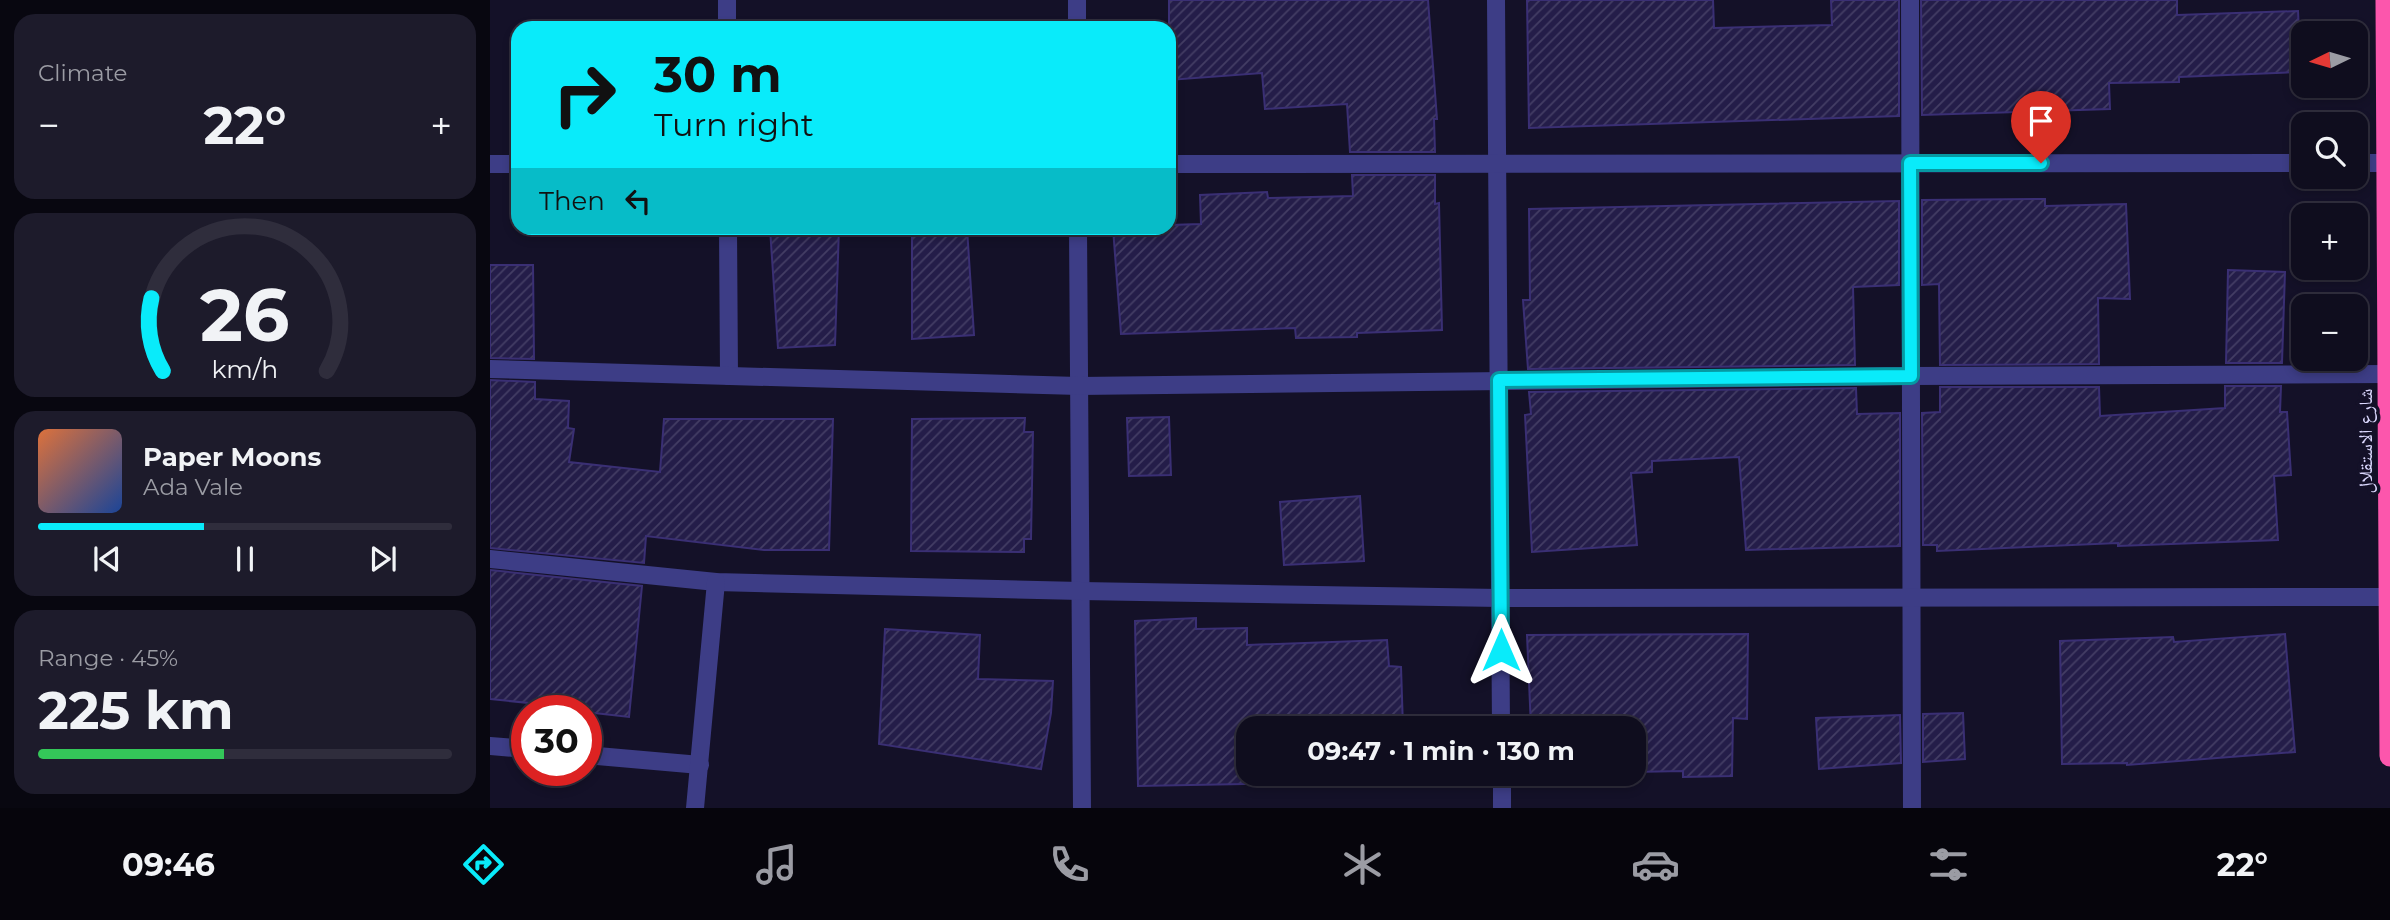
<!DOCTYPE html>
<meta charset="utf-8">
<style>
:root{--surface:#0f0d1e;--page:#1d1b2b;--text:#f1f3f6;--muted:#9b9ca4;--line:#2f2d3c;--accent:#09ebfa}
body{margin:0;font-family:Montserrat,"Noto Naskh Arabic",sans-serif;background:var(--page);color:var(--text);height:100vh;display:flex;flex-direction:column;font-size:26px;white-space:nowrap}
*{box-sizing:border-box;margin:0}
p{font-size:23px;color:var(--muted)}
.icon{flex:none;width:38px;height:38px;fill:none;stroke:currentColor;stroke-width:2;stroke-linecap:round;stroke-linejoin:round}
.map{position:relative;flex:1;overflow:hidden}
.panel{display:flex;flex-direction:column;gap:14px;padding:14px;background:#080710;width:490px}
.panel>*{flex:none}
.top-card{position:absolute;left:21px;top:21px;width:665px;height:214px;border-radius:21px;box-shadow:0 4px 10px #0003,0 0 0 2px var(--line);background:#09ebfa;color:#111;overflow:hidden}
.needle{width:46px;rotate:265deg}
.buttons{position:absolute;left:1801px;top:21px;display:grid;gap:14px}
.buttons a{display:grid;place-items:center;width:77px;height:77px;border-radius:14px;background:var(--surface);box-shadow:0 4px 10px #0003,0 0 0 2px var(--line);font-size:35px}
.speed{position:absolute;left:21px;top:695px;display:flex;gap:14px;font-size:35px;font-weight:700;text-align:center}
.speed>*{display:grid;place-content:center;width:91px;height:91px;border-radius:50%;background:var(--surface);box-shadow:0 4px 10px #0003,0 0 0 2px var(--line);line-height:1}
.speed .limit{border:10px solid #d22;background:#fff;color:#111}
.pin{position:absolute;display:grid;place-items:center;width:60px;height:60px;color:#fff;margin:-72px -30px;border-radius:50% 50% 50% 0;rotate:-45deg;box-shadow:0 0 7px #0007}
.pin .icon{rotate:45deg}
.me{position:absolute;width:77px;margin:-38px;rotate:0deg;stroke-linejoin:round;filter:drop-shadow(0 0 5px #0008)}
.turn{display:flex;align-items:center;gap:24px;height:147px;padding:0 28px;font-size:32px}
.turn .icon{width:91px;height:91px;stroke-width:2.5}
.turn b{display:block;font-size:49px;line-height:60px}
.then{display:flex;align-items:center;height:66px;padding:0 28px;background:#0003;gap:14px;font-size:26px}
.big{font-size:52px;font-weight:700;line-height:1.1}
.panel .widget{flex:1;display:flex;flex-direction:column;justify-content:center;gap:10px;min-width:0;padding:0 24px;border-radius:21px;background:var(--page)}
.panel .dial{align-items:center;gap:0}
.dial svg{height:182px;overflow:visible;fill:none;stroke:var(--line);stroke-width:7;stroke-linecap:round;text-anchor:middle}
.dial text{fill:var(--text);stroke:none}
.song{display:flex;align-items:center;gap:21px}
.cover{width:84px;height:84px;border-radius:10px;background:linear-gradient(135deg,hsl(20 70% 55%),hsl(220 70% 35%))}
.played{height:7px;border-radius:4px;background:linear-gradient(90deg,var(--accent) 40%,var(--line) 40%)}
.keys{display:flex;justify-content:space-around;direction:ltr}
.heat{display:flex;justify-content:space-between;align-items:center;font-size:38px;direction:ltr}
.charge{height:10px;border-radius:5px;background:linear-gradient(90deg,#34c759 45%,var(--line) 0)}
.trip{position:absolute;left:746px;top:716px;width:410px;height:70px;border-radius:21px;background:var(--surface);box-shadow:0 4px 10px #0003,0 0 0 2px var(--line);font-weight:700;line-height:70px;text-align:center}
.dock{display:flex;height:112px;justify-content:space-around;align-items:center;background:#06050c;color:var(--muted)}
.dock .icon{width:49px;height:49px}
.dock .selected{color:var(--accent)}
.dock b{font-size:32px;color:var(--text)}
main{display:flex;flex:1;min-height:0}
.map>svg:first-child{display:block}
.building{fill:url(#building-hatch);stroke:#3a2f74;stroke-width:2}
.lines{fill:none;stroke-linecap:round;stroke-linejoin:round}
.street{stroke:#3d3d86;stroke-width:18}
.highway{stroke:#fc56ac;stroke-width:21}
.route-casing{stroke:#0699a2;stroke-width:18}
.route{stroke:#09ebfa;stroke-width:12}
.labels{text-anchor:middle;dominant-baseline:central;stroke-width:7;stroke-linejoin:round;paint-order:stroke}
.street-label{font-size:19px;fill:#dbd8fe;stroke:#141128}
</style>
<main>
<section class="panel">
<div class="widget"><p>Climate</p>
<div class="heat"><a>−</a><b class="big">22°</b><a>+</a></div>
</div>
<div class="widget dial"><svg viewBox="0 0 100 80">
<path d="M14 69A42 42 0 1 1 86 69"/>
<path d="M14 69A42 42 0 0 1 9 37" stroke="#09ebfa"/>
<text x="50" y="56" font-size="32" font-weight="700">26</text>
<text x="50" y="72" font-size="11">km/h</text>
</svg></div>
<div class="widget">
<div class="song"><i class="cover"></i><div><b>Paper Moons</b><p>Ada Vale</p></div></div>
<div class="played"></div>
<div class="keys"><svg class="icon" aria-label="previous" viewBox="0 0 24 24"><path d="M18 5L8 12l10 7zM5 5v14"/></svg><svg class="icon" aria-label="pause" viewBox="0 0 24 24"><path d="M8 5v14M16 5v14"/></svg><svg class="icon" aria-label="next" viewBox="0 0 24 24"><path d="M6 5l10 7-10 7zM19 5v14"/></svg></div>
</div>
<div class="widget"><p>Range · 45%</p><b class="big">225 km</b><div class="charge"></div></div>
</section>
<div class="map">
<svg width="1900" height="808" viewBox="0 0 1900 808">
<defs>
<pattern id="building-hatch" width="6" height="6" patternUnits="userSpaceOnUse" patternTransform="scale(1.75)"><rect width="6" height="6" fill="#241d49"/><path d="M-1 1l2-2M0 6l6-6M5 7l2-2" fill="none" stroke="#433d64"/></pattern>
</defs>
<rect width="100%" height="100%" fill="#141128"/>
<g class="building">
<path d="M 679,0 L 938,0 L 947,119 L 944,119 L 945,152 L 860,152 L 857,104 L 775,109 L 772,73 L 679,80 Z"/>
<path d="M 1037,0 L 1223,0 L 1224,28 L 1342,25 L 1341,0 L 1409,0 L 1409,116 L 1039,128 Z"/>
<path d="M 1431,0 L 1687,0 L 1687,15 L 1808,11 L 1811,72 L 1689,77 L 1689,82 L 1619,83 L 1620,109 L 1432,115 Z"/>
<path d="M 862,175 L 945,175 L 945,204 L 949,203 L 952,330 L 867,333 L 867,337 L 806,338 L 805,328 L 631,334 L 623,228 L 679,228 L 679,225 L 711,224 L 710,195 L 777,192 L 778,198 L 863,196 Z"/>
<path d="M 1555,199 L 1555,206 L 1636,204 L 1640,299 L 1608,298 L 1609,364 L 1450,365 L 1449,284 L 1432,285 L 1432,200 Z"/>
<path d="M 1409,201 L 1409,285 L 1363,287 L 1365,365 L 1038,369 L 1033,300 L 1040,300 L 1039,209 Z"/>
<path d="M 280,228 L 349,228 L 345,345 L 288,348 Z"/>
<path d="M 422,228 L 477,228 L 484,335 L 422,339 Z"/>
<path d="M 0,265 L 43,265 L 44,359 L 0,358 Z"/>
<path d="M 1738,270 L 1795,272 L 1792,363 L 1736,363 Z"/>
<path d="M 0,380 L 45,382 L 45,399 L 79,401 L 78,428 L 84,429 L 79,462 L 170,472 L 174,419 L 343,419 L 339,550 L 274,550 L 156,536 L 154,563 L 0,548 Z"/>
<path d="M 1735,386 L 1791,386 L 1790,412 L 1797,412 L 1801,475 L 1784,476 L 1788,540 L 1628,546 L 1628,543 L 1447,551 L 1447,545 L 1433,545 L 1432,413 L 1450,412 L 1450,387 L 1609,387 L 1610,416 L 1735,408 Z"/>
<path d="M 1366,388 L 1367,414 L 1410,413 L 1410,546 L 1256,550 L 1249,457 L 1162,461 L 1162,472 L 1141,473 L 1147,545 L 1042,552 L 1035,415 L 1041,414 L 1039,392 Z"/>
<path d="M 679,417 L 681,475 L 639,476 L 637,418 Z"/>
<path d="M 535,418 L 534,432 L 543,432 L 541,539 L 534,539 L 534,552 L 421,551 L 422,419 Z"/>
<path d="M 870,496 L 874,561 L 794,565 L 790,502 Z"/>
<path d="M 0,570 L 152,586 L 139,717 L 96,712 L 96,710 L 48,708 L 48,704 L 0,699 Z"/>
<path d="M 706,618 L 706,629 L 757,628 L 757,645 L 897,640 L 899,666 L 911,667 L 913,728 L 758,728 L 758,774 L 812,774 L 812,783 L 648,786 L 645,621 Z"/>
<path d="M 395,629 L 490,635 L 488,679 L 563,681 L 561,713 L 551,769 L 389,744 Z"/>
<path d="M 1258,634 L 1257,719 L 1243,718 L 1242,776 L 1193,777 L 1193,771 L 1143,772 L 1143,728 L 1041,728 L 1037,635 Z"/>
<path d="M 1795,634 L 1805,752 L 1637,765 L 1637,763 L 1572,764 L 1570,641 L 1683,637 L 1684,642 Z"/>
<path d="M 1473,713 L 1475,759 L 1433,762 L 1433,714 Z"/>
<path d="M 1410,715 L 1411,763 L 1329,769 L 1326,718 Z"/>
</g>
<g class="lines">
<g class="street">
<path d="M 237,0 L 237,28"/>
<path d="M 587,0 L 587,28"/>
<path d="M 1006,0 L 1011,728"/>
<path d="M 1420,0 L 1422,808"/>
<path d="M 1866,163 L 1900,163"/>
<path d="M 0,164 L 28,164"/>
<path d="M 679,164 L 1813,163"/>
<path d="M 238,228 L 239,376"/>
<path d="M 588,228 L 592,808"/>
<path d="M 0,369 L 589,386 L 1421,376 L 1898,374"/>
<path d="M 0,559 L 226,582 L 591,591 L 1010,598 L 1900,597"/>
<path d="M 0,746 L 37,749"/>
<path d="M 96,755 L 210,765"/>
<path d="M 1012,774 L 1012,808"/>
<path d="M 205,808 L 226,582"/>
</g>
<path class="highway" d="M 1896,0 L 1900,756"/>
</g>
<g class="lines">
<g class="route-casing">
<path id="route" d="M 1011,650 L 1009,380 L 1421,376 L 1420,163 L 1551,163"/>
</g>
<use href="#route" class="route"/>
</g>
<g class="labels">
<g class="street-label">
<text transform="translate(1875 441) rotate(-90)">شارع الاستقلال</text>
</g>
</g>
</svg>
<div class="buttons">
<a><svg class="needle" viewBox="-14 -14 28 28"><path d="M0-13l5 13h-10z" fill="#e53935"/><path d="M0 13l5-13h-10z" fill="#9b9ca4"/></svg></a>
<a><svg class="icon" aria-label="search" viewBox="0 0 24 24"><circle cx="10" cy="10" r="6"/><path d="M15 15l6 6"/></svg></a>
<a>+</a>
<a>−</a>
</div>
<div class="speed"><div class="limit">30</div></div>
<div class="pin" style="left:1551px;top:163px;background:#d93025"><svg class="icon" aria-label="arrive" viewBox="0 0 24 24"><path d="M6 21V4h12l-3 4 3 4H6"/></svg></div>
<svg class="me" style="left:1011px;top:650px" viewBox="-20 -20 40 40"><path d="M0-17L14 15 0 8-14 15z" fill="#09ebfa" stroke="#fff" stroke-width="4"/></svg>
<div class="trip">09:47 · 1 min · 130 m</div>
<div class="top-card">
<div class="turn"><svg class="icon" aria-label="right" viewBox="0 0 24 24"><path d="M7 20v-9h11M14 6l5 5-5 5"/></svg><div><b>30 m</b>Turn right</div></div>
<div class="then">Then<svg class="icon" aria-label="left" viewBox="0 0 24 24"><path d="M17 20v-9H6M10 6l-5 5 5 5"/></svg></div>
</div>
</div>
</main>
<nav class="dock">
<b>09:46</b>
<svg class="icon selected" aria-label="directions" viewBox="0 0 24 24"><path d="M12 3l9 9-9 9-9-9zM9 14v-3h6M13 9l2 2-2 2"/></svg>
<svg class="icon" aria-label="music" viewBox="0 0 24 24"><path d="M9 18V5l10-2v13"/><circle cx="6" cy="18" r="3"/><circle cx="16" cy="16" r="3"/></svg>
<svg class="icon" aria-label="phone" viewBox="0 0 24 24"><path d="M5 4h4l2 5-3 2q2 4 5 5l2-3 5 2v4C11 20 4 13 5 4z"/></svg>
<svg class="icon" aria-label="climate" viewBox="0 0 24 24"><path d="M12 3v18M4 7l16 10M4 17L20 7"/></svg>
<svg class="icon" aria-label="car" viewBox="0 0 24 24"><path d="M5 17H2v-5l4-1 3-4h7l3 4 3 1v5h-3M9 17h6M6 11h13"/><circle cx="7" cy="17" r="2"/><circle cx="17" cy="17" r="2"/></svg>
<svg class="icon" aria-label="filters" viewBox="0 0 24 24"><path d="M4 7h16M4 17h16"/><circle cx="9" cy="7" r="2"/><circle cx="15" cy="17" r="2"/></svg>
<b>22°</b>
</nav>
